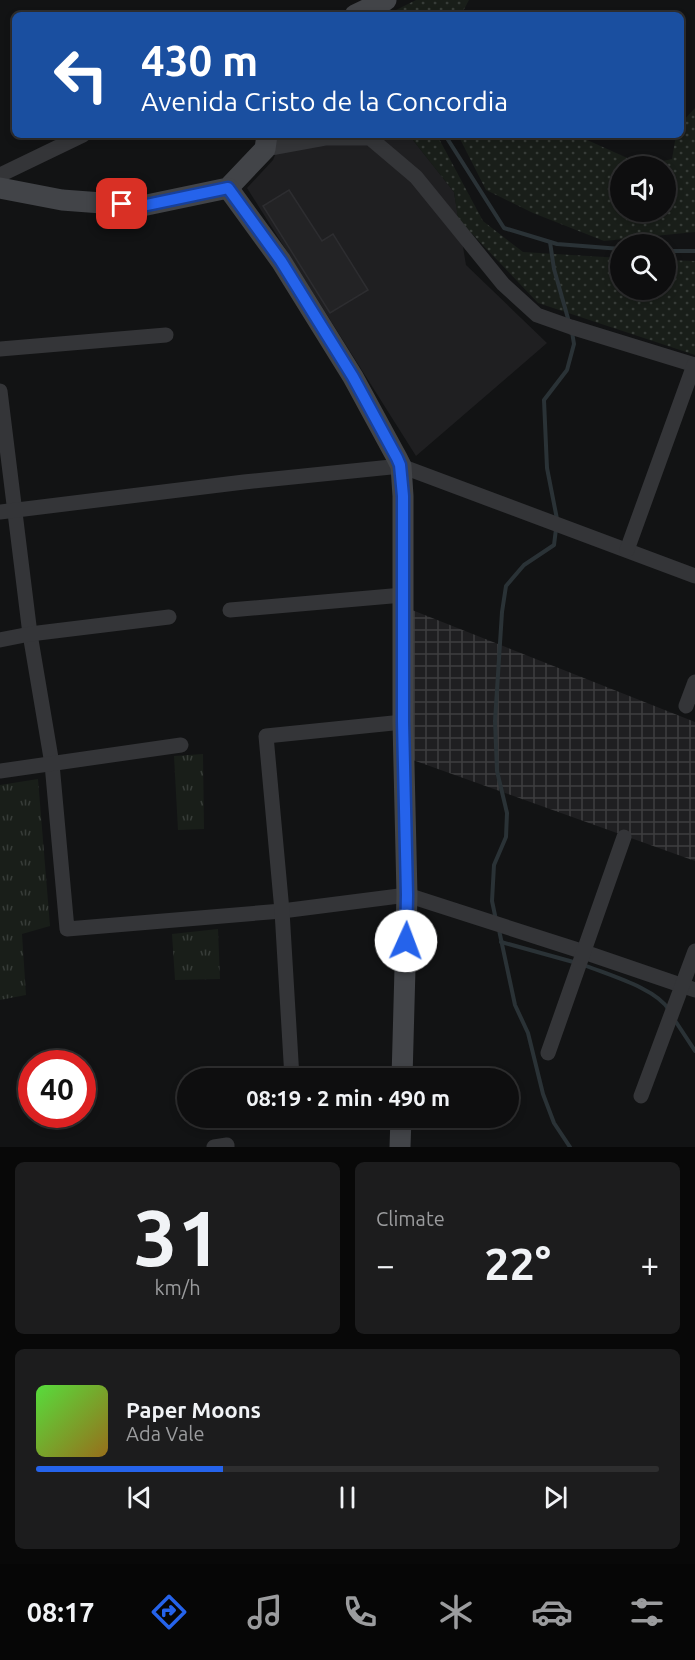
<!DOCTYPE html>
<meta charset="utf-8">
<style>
:root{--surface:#0e0e0f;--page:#1c1c1d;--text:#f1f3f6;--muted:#9b9c9e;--line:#2e2e2f;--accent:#2563eb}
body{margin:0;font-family:Ubuntu,sans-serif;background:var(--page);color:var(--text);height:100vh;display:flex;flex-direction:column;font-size:22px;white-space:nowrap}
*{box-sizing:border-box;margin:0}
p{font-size:20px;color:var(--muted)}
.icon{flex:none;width:33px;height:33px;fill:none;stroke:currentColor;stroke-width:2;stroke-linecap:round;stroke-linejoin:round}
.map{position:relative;height:1147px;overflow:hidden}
.details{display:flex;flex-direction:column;gap:15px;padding:15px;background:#080808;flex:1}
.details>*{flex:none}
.guide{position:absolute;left:12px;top:12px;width:672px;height:126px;border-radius:9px;box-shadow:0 3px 9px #0003,0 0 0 2px var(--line);background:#1a4fa0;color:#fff;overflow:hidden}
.fabs{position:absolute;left:610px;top:156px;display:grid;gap:12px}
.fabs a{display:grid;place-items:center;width:66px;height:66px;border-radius:50%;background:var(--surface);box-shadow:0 3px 9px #0003,0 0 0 2px var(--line);font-size:30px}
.speed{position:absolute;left:18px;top:1050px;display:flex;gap:12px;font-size:30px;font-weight:700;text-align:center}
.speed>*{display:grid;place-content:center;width:78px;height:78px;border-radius:50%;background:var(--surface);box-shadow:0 3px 9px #0003,0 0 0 2px var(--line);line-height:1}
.speed .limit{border:9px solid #d22;background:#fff;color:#111}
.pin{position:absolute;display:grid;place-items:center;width:51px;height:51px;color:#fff;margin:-26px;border-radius:12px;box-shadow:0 3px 9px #0006}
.me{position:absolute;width:66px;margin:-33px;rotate:2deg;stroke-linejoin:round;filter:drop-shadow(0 0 4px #0008)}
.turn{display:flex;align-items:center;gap:21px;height:126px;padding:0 30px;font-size:27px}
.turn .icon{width:78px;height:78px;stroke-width:2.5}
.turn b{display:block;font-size:42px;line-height:51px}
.big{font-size:45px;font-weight:700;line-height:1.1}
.details .tile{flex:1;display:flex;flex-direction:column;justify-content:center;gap:9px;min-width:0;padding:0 21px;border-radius:9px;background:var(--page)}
.details .dial{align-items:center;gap:0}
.dial b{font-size:78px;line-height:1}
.song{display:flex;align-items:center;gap:18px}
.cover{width:72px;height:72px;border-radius:9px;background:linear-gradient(135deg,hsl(110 70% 55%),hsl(40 70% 35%))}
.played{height:6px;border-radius:3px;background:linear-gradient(90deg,var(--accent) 30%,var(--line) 30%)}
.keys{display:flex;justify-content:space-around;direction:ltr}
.heat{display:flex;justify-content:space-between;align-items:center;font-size:33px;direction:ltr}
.details .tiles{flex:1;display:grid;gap:15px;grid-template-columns:1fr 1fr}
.tile:last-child{grid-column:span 2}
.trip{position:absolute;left:177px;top:1068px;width:342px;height:60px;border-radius:30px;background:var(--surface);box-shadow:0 3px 9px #0003,0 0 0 2px var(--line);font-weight:700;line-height:60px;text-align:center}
.tab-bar{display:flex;height:96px;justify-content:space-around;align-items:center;background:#060606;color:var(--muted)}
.tab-bar .icon{width:42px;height:42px}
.tab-bar .active{color:var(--accent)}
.tab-bar b{font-size:27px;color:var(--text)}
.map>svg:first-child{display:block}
.built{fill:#1f1f21}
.industrial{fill:url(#industrial-grid)}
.grass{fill:url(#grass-dots);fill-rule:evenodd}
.park{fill:url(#park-tufts)}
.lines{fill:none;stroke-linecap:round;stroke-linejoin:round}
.stream{stroke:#2a3236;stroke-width:4}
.building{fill:#232325;stroke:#2d2d30;stroke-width:1.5}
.street{stroke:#343538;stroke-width:15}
.secondary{stroke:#424448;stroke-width:21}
.route-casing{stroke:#184099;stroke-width:15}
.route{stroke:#2563eb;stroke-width:10}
</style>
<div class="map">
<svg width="695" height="1147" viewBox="0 0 695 1147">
<defs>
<pattern id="industrial-grid" width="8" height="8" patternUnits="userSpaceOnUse" patternTransform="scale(1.5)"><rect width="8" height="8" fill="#1f1f21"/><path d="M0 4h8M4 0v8" fill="none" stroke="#3d3d3f"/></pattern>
<pattern id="grass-dots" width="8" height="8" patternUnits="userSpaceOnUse" patternTransform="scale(1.5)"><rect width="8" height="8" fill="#191e19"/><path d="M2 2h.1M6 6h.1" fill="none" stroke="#373c38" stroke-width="1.8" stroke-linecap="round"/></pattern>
<pattern id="park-tufts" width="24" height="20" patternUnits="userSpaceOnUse" patternTransform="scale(1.5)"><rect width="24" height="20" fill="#191e19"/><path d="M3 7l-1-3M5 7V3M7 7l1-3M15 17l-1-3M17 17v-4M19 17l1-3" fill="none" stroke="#373c38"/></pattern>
</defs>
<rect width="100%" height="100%" fill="#121314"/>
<path class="built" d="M 283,135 L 409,135 L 454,192 L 466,265 L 547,343 L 416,456 L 247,188 L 273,160 Z"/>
<path class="industrial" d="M 412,610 L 695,722 L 695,861 L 410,759 Z"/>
<g class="grass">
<path d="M 416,0 L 469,0 L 461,15 L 398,15 L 396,10 Z"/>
<path d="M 695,108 L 695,232 L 604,241 L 533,213 L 486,190 L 458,135 L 576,135 L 643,165 L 672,159 L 676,135 L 681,135 L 681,123 ZM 621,166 L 666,166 L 666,212 L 621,212 Z"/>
<path d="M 409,135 L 437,135 L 483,221 L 523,252 L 621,258 L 621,290 L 666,290 L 666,260 L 695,261 L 695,355 L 538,303 L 458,219 L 454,192 Z"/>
</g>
<g class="park">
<path d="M 203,754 L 204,829 L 178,830 L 174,756 Z"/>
<path d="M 38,779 L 50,926 L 22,934 L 26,995 L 0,1000 L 0,785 Z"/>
<path d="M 218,929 L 220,979 L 175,980 L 172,934 Z"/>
</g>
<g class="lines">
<g class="stream">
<path d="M 445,135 L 504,228 L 557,244 L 621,249"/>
<path d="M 550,242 L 554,269 L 569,322"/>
<path d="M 666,251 L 695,251"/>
<path d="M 557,519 L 547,468 L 544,400 L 567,370 L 574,344 L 572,332"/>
<path d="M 496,920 L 492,901 L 494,865 L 506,837 L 507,813 L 497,771 L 495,721 L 502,612 L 506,586 L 524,565 L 554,545 L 556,529"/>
<path d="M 499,930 L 515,1005 L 528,1033 L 543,1094 L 554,1123 L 570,1147"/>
<path d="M 501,942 L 577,963"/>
<path d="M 584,965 C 608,975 656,988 669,1010"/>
<path d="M 674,1019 L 695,1051"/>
</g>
</g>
<path class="building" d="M 289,190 L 322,241 L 333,234 L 368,290 L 330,313 L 263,206 Z"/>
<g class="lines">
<g class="street">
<path d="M 265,149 L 325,138 L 370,138 L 416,177 L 503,284 L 537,315 L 571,327 L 695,365"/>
<path d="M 0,175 L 83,135"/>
<path d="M 0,349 L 166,335"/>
<path d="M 0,391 L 30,634 L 52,764 L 67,929 L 282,911 L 407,895 L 584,952 L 695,990"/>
<path d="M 0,512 L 244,482 L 401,466 L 695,576"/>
<path d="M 627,550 L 694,365"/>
<path d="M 230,610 L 403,595"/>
<path d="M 0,640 L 30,634 L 169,617"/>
<path d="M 686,706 L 695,682"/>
<path d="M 0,771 L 181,745"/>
<path d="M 548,1053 L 624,837"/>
<path d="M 292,1078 L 282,911 L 266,736 L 403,722"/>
<path d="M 641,1096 L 695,951"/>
<path d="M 214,1147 L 227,1145 L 227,1147"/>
</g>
<g class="secondary">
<path d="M 355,15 L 386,0"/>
<path d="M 0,188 L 62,200 L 142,206 L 228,188 L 265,149 L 267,135"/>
<path d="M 228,188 L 281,261 L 353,377 L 397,458 L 401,466 L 403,496 L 403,722 L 407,895 L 402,1078"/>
<path d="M 400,1147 L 401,1118"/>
</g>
</g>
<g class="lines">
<g class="route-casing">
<path id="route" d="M 122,204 L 142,206 L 228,188 L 281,261 L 353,377 L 397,458 L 400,465 L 403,496 L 403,722 L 407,895 L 406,941"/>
</g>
<use href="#route" class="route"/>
</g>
</svg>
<div class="fabs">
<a><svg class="icon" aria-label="sound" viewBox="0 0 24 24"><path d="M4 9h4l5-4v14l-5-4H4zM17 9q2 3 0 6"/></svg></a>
<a><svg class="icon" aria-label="search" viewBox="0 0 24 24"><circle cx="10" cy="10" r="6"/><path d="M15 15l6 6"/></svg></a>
</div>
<div class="speed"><div class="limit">40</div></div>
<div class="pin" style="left:122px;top:204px;background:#d93025"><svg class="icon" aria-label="arrive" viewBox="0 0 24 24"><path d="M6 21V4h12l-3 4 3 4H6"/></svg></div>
<svg class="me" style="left:406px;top:941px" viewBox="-20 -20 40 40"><circle r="19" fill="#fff"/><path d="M0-13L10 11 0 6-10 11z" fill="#2563eb"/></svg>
<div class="trip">08:19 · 2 min · 490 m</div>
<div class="guide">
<div class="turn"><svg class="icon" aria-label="left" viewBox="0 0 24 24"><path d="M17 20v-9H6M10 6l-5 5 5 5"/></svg><div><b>430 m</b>Avenida Cristo de la Concordia</div></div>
</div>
</div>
<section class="details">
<div class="tiles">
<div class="tile dial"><b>31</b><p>km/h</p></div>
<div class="tile"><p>Climate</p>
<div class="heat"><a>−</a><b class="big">22°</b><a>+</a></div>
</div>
<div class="tile">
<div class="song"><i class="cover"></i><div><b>Paper Moons</b><p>Ada Vale</p></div></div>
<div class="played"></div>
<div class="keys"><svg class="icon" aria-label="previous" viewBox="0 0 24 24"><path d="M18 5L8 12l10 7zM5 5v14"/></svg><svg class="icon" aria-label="pause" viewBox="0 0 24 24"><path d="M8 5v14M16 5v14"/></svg><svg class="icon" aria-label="next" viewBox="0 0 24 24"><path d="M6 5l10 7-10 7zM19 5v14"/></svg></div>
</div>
</div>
</section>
<nav class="tab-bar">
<b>08:17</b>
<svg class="icon active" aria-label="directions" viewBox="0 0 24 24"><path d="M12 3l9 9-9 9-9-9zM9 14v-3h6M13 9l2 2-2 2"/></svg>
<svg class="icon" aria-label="music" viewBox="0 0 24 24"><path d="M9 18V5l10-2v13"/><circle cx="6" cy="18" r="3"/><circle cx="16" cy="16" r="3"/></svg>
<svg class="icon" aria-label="phone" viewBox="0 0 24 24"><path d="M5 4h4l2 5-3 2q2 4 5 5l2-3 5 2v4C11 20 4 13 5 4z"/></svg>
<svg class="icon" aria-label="climate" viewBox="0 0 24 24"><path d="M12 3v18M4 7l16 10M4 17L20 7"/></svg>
<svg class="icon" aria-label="car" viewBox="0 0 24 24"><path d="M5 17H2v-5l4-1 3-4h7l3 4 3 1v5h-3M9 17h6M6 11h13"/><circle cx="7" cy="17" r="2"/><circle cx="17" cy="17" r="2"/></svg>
<svg class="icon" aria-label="filters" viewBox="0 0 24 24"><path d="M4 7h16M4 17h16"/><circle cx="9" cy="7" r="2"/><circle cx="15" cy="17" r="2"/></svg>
</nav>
